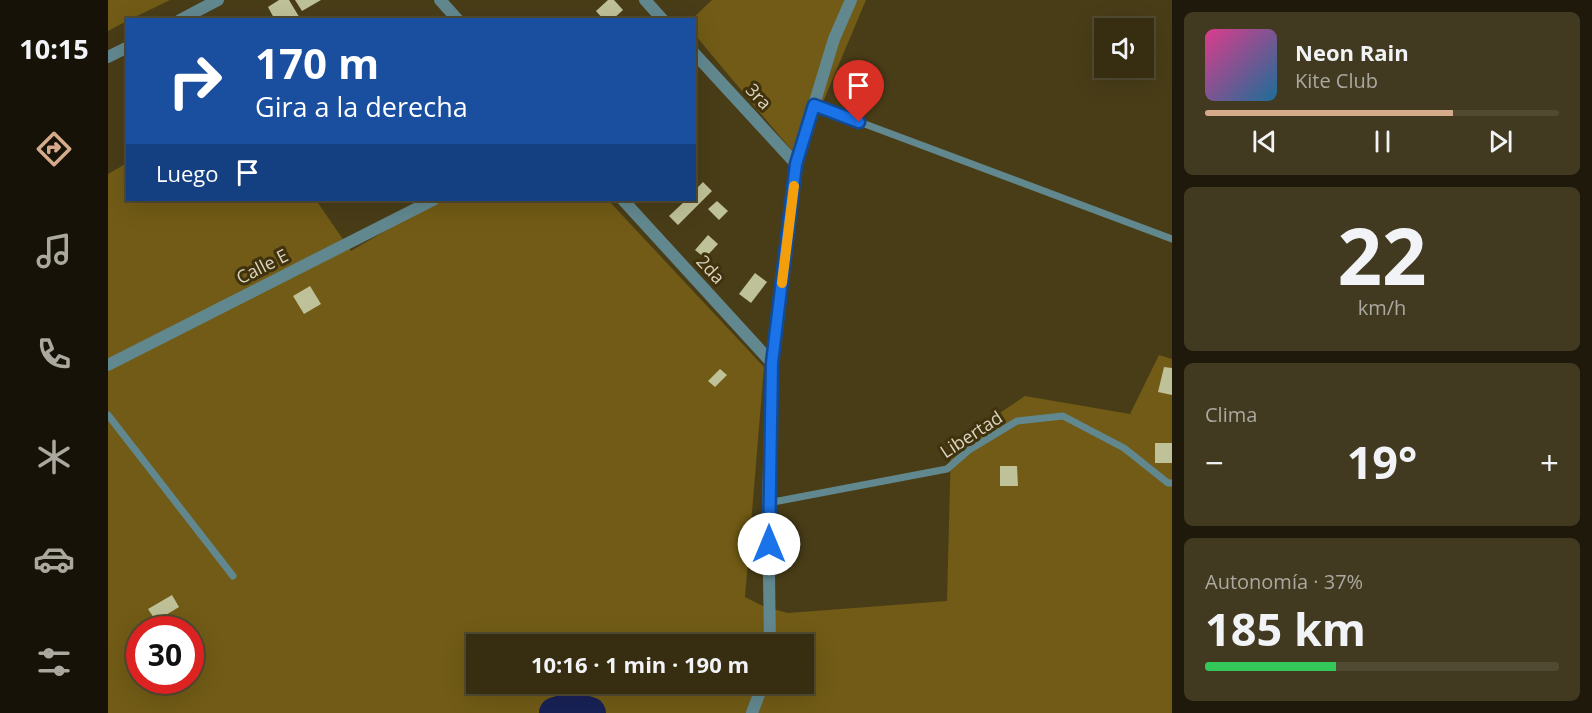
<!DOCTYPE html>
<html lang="es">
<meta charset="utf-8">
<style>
:root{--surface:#372e12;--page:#423a20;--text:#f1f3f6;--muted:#aaa89f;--line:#514a32;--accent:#d6ab8b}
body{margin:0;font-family:"Open Sans",sans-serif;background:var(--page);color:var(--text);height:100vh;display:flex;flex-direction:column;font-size:22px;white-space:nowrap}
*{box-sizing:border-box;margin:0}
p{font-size:20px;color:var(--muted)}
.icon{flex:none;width:33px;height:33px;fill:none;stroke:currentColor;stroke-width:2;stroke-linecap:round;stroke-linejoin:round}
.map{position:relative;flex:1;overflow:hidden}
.side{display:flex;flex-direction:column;gap:12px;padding:12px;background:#1e190a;width:420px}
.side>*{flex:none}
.hud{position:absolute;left:18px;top:18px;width:570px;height:183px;border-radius:0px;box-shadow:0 6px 24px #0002,0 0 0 2px var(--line);background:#1a4fa0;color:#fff;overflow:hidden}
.tools{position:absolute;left:986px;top:18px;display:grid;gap:12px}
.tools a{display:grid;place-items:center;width:60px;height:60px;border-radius:0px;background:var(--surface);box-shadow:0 6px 24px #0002,0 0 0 2px var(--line);font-size:30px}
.speed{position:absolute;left:18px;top:616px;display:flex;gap:12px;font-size:30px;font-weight:700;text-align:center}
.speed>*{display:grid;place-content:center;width:78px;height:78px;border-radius:50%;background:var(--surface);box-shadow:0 6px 24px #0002,0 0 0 2px var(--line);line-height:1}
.speed .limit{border:9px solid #d22;background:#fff;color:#111}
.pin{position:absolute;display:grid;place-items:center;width:51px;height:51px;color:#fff;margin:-62px -26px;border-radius:50% 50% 50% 0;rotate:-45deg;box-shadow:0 0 6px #0007}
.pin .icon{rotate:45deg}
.me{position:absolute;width:66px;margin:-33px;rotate:0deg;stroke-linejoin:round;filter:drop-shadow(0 0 4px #0008)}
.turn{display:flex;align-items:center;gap:21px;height:126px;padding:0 30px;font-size:27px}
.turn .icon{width:78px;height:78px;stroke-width:2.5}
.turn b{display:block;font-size:42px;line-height:51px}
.then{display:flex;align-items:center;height:57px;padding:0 30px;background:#0003;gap:12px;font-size:22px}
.big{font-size:45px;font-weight:700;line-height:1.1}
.side .card{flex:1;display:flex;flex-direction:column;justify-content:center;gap:9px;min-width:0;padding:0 21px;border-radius:9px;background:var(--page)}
.side .dial{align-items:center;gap:0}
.dial b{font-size:78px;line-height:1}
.song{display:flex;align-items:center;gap:18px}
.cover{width:72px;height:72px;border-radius:9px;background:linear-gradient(135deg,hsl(330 70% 55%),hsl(200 70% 35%))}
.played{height:6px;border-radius:3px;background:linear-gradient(90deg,var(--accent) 70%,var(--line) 70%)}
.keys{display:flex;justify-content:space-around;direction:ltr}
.heat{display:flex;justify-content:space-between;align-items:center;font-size:33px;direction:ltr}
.charge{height:9px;border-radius:4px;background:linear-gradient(90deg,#34c759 37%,var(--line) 0)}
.trip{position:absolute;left:358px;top:634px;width:348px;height:60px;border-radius:0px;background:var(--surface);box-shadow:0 6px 24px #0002,0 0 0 2px var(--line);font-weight:700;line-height:60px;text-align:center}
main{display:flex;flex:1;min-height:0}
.tab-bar{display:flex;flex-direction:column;width:108px;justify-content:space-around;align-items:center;background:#161207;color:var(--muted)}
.tab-bar .icon{width:42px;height:42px}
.tab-bar .current{color:var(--accent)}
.tab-bar b{font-size:27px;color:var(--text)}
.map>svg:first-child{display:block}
.green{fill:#715b16;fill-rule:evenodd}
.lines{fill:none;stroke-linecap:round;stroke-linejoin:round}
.river{stroke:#182256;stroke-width:32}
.building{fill:#bfc198}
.service{stroke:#62888f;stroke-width:7}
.minor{stroke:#62888f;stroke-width:12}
.route-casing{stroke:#114b97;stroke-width:15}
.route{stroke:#1a73e8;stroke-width:10}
.slow{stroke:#f59e0b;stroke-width:10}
.labels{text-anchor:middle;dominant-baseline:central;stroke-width:6;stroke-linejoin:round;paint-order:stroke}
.street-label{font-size:18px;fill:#dad3bf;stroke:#3f320d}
</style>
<main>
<nav class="tab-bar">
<b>10:15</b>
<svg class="icon current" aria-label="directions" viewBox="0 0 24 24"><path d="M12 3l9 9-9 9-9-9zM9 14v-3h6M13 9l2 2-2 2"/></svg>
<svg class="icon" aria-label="music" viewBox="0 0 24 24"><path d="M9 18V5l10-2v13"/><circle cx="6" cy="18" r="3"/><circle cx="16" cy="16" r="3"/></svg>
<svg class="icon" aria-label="phone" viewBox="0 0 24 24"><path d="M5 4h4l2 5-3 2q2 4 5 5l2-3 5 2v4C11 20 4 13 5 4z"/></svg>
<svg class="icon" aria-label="climate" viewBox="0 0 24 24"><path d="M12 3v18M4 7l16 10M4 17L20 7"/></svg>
<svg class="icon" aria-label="car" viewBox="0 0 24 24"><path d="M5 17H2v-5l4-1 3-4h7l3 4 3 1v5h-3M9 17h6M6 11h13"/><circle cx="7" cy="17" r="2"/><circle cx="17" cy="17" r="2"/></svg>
<svg class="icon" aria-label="filters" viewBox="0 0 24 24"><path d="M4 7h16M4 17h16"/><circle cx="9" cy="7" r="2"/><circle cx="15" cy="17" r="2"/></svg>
</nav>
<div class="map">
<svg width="1064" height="713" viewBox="0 0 1064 713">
<rect width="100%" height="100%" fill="#493d18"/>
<g class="green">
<path d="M 0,0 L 62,0 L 23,19 L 20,20 L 19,21 L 0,31 Z"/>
<path d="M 604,0 L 758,0 L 691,159 L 587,35 L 586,20 L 583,20 Z"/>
<path d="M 19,163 L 20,200 L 208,200 L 243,251 L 330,200 L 500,200 L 656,367 L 637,597 L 657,607 L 680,613 L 839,601 L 843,446 L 917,396 L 1022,414 L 1051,355 L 1064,359 L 1064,713 L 0,713 L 0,174 ZM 32,630 L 82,630 L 82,681 L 32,681 ZM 369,645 L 696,645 L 696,684 L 369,684 Z"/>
</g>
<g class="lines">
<path class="river" d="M 447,713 L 464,708 L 482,713"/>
</g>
<g class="building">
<path d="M 171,0 L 181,0 L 193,20 L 167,20 L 160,7 Z"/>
<path d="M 187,0 L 213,0 L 194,11 Z"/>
<path d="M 500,0 L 506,0 L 515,10 L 504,20 L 496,20 L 488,11 Z"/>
<path d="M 595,182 L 604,191 L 570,225 L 561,216 L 578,200 L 586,200 L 586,191 Z"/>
<path d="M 609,201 L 620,211 L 611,220 L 600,209 Z"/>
<path d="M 600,235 L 610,244 L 597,258 L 587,250 Z"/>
<path d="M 647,273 L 659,282 L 643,303 L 631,294 Z"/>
<path d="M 202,286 L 213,304 L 196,314 L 185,296 Z"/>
<path d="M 1056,367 L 1064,368 L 1064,395 L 1050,392 Z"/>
<path d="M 612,369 L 619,375 L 607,387 L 600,381 Z"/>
<rect x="1047" y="443" width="17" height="20"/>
<path d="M 892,466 L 909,466 L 910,486 L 892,486 Z"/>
<path d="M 64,595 L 71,607 L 48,621 L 40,609 Z"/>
</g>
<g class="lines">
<g class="service">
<path d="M 706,105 L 1064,239"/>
<path d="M 0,415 L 125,576"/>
<path d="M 660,503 L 839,469 L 861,450 L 909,421 L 955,416 L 1016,448 L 1060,483 L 1064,483"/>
</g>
<g class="minor">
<path d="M 332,0 L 350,20"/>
<path d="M 537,0 L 555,20"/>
<path d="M 72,20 L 110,0"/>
<path d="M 586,53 L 688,164"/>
<path d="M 0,57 L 20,47"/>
<path d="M 515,200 L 664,363"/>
<path d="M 0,365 L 325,200"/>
<path d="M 662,645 L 660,503 L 664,363 L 688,164 L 726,39 L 743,0"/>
<path d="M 644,713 L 655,684"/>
</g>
</g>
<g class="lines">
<g class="route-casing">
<path id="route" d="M 661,544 L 664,363 L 688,164 L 706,105 L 751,122"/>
</g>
<use href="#route" class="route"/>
<path class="slow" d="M 674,283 L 686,186"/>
</g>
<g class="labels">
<g class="street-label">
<text transform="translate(651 96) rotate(47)">3ra</text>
<text transform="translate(154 266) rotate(-27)">Calle E</text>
<text transform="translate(603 269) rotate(47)">2da</text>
<text transform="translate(863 434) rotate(-33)">Libertad</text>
</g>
</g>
</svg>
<div class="tools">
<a><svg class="icon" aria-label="sound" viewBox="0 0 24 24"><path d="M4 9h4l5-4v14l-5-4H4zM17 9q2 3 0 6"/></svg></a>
</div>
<div class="speed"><div class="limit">30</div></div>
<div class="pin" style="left:751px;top:122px;background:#d93025"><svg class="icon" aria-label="arrive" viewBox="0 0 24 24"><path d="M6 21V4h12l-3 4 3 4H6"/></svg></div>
<svg class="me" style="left:661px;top:544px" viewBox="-20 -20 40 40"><circle r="19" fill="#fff"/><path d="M0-13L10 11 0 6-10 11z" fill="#1a73e8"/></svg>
<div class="trip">10:16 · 1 min · 190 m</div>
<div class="hud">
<div class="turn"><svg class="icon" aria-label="right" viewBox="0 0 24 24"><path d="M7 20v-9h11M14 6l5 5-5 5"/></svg><div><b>170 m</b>Gira a la derecha</div></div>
<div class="then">Luego<svg class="icon" aria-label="arrive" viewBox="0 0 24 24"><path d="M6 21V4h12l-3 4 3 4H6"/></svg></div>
</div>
</div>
<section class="side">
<div class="card">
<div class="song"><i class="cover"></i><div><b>Neon Rain</b><p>Kite Club</p></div></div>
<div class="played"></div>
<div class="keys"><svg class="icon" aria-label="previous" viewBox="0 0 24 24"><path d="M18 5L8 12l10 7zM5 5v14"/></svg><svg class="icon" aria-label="pause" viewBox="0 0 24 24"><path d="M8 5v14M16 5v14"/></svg><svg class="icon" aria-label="next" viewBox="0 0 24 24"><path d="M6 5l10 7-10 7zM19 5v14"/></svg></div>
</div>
<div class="card dial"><b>22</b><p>km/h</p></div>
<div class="card"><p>Clima</p>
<div class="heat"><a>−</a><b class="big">19°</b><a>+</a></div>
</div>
<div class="card"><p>Autonomía · 37%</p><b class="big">185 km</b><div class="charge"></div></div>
</section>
</main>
